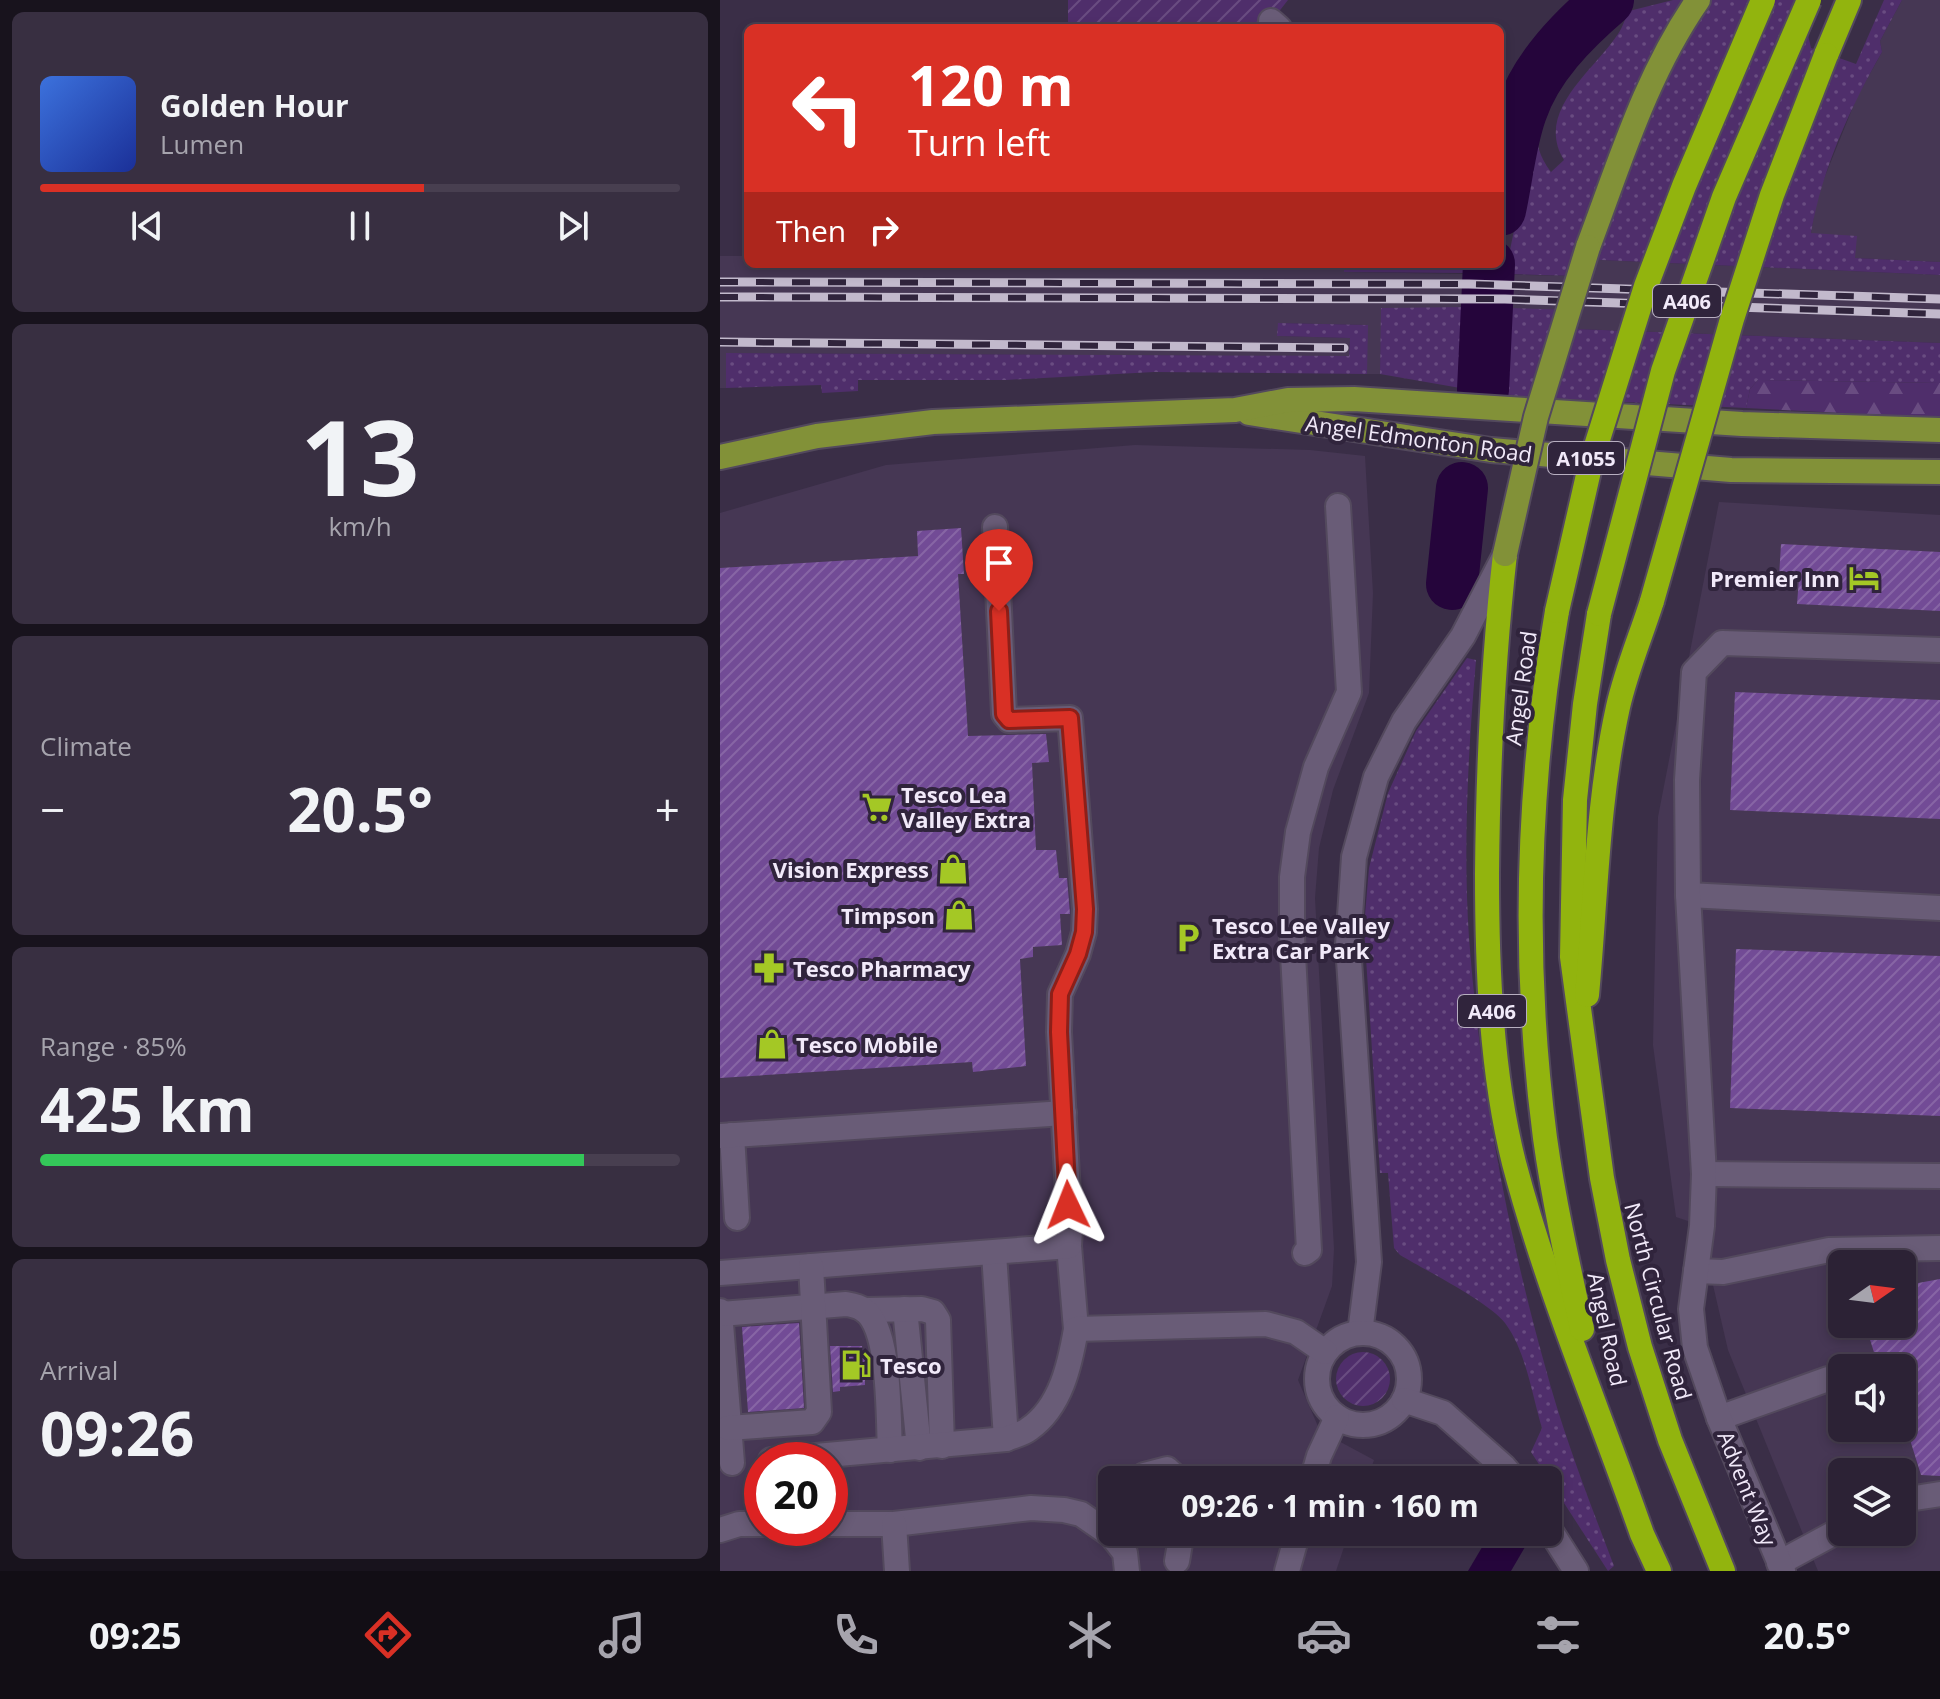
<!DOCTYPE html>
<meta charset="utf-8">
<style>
:root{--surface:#2c2235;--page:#382f41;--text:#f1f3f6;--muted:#a6a4ad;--line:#483f50;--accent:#d93025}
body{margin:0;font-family:"Open Sans",sans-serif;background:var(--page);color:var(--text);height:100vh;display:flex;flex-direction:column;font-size:30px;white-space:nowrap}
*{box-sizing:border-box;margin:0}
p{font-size:26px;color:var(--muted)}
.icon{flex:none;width:44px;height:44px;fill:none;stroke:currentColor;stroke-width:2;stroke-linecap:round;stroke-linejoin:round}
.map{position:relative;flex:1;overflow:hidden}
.sheet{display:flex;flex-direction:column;gap:12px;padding:12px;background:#18131d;width:720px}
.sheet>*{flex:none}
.hud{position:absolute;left:24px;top:24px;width:760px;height:244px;border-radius:12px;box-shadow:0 4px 12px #0003,0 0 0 2px var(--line);background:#d93025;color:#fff;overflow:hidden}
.needle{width:52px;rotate:76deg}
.fabs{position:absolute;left:1108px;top:1250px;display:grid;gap:16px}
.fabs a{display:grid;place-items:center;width:88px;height:88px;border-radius:12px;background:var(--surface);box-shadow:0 4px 12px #0003,0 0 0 2px var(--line);font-size:40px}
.speed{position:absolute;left:24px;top:1442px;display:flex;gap:16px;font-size:40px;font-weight:700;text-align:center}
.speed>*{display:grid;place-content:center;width:104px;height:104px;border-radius:50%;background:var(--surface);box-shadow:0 4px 12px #0003,0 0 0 2px var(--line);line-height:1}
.speed .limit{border:12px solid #d22;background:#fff;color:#111}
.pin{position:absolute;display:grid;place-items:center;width:68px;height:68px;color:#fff;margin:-82px -34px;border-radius:50% 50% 50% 0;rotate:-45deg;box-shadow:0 0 8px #0007}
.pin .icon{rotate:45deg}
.me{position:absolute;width:88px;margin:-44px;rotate:358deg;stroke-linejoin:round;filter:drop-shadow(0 0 6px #0008)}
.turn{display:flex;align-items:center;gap:28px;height:168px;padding:0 32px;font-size:36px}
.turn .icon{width:104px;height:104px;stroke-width:2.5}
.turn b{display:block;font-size:56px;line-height:68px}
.then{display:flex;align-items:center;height:76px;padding:0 32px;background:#0003;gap:16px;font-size:30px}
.big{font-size:60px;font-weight:700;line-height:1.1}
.sheet .card{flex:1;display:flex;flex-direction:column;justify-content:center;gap:12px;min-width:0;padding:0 28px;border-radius:12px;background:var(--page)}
.sheet .dial{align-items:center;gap:0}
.dial b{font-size:104px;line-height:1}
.song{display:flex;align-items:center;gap:24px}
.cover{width:96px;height:96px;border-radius:12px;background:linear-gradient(135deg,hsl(220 70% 55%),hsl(230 70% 35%))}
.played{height:8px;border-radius:4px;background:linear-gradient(90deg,var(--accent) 60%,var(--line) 60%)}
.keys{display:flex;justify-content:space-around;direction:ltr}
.heat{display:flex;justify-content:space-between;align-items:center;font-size:44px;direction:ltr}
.charge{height:12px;border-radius:6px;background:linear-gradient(90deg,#34c759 85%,var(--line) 0)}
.trip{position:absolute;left:378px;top:1466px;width:464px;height:80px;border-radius:12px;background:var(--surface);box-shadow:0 4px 12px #0003,0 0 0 2px var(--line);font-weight:700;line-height:80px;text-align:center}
.tab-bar{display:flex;height:128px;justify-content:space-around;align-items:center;background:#120e15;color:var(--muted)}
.tab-bar .icon{width:56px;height:56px}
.tab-bar .active{color:var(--accent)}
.tab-bar b{font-size:36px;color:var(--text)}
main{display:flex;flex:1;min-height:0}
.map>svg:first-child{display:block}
.built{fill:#463754;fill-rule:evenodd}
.grass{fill:url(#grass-dots)}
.forest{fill:url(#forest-firs)}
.garden{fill:url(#garden-furrows)}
.water{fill:#25053b}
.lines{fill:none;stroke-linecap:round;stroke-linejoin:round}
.river{stroke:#25053b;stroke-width:52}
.building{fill:url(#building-hatch)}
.minor-casing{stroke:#53495d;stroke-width:28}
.major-casing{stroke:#53495d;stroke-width:28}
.highway-casing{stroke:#53495d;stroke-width:28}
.minor{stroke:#695c77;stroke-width:24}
.major{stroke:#829138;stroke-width:24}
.highway{stroke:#92b40e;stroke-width:24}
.rail-casing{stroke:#c2b9cc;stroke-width:9}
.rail{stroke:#30243c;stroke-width:6;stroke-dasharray:18;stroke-linecap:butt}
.major-bridge-casing{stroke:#53495d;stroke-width:28;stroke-linecap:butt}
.highway-bridge-casing{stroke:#53495d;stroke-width:28;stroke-linecap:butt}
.major-bridge{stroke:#829138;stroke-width:24}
.highway-bridge{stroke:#92b40e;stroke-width:24}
.route-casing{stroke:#8d1f18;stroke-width:20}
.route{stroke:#d93025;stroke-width:14}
.labels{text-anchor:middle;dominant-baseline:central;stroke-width:8;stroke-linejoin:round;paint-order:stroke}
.shield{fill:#30243c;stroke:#b7aec0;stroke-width:2}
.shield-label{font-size:20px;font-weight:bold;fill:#f1e9f9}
.street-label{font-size:22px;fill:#f1e9f9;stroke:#30243c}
.poi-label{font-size:22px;font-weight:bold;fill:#f1e9f9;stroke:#30243c;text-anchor:start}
</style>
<main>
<section class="sheet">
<div class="card">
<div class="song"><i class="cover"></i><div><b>Golden Hour</b><p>Lumen</p></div></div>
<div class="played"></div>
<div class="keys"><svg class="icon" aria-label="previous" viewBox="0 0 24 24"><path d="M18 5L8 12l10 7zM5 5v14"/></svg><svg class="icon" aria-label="pause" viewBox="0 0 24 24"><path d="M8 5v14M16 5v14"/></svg><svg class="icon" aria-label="next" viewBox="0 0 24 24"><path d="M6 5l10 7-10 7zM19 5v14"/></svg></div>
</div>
<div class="card dial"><b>13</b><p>km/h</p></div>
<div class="card"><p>Climate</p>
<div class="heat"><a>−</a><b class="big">20.5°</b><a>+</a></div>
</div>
<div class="card"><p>Range · 85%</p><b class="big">425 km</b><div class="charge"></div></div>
<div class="card"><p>Arrival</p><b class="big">09:26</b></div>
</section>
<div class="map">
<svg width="1220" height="1571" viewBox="0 0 1220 1571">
<defs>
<pattern id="grass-dots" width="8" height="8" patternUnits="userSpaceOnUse" patternTransform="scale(2)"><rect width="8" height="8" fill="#4f2e6b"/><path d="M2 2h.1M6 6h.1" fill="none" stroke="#694c81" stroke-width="1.8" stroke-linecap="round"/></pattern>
<pattern id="forest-firs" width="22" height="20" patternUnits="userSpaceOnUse" patternTransform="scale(2)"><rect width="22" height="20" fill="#4f2e6b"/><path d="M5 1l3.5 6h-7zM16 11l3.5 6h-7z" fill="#694c81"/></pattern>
<pattern id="garden-furrows" width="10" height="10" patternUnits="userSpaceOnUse" patternTransform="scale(2)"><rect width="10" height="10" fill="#4f2e6b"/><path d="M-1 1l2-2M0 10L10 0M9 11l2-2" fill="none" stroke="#694c81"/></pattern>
<pattern id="building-hatch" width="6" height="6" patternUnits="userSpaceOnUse" patternTransform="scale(2)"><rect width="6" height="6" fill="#724b96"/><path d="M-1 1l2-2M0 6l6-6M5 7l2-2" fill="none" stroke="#8765a5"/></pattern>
</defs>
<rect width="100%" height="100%" fill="#3a2e47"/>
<g class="built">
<path d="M 1182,0 L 1220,0 L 1220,262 L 1135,258 L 1091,233 L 1097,196 L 1137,97 L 1162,52 L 1160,41 Z"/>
<path d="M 0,256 L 28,256 L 28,264 L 624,264 L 625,272 L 857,276 L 858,259 L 1220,275 L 1220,343 L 856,329 L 856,310 L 662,308 L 660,374 L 647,374 L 647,325 L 558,323 L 558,336 L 630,338 L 629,357 L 7,353 L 6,388 L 0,388 Z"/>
<path d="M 415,445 L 590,450 L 645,456 L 653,593 L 649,693 L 613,790 L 599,848 L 595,898 L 614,1249 L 612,1286 L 578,1380 L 600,1431 L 654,1460 L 647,1480 L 392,1480 L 392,1532 L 629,1532 L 616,1571 L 0,1571 L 0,513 L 166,465 ZM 42,1460 L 110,1460 L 110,1528 L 42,1528 Z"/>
<path d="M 999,502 L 1220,515 L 1220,1571 L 1098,1571 L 1008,1350 L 990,1272 L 974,1223 L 956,1217 L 933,1045 L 938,817 ZM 1122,1264 L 1182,1264 L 1182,1324 L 1122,1324 ZM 1122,1368 L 1182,1368 L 1182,1428 L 1122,1428 ZM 1122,1472 L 1182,1472 L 1182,1532 L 1122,1532 Z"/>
</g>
<g class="grass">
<path d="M 953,0 L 1080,0 L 1091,48 L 1136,64 L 1164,0 L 1182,0 L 1160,41 L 1162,52 C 1130,108 1102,169 1091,233 L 1137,236 L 1135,258 L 1220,262 L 1220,275 L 859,259 L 857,276 L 785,274 L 816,124 C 816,144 819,156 831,172 L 844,160 C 814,111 874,71 898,34 C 903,27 905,18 909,11 Z"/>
<path d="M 624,264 L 751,264 L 749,273 L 624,272 Z"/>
<path d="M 748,307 L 746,389 L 660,374 L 661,308 Z"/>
<path d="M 785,308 L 856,310 L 856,329 L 1220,343 L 1220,383 L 1038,380 L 1030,389 L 1026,408 L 782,396 Z"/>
<path d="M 558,323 L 648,325 L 647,374 L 434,372 L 286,380 L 138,380 L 138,391 L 102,393 L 101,385 L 6,388 L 6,353 L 629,356 L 630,338 L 557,336 Z"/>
<path d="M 747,658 L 756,660 C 748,753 743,846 749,938 C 760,1083 786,1227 825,1366 C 843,1434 869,1500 894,1566 L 888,1571 L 811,1452 L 822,1428 C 812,1395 806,1351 785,1323 C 769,1302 705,1270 680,1255 L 674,1248 L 668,1173 L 660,1173 L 644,927 L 649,868 L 668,793 L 696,731 Z"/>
</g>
<path class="forest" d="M 1038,380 L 1220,383 L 1220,418 L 1026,408 L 1030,389 Z"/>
<g class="garden">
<path d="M 348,0 L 568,0 L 546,28 L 348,28 Z"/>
<circle cx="643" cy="1379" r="27"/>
</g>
<path class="water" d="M 771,1532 L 796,1532 L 805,1547 L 791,1571 L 748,1571 Z"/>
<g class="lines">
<g class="river">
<path d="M 780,210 C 787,178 790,143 801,112 C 816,67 853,30 888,0"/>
<path d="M 763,390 L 769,264"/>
<path d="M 732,584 L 742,488"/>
</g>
</g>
<g class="building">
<path d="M 241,528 L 244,574 L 238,574 L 248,736 L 326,734 L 329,762 L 312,763 L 316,850 L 336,850 L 339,878 L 347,878 L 350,914 L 340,914 L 342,945 L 313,947 L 313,957 L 300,959 L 306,1066 L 253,1072 L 252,1062 L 0,1078 L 0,568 L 198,556 L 197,531 Z"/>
<path d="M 1061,544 L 1220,552 L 1220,611 L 1077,604 L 1079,578 L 1059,577 Z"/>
<path d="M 1015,692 L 1220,700 L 1220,819 L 1010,810 Z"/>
<path d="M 1016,949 L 1220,956 L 1220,1116 L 1010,1108 Z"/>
<path d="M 1220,1279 L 1220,1476 L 1201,1475 L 1182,1414 L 1182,1368 L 1159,1368 L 1145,1324 L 1182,1324 L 1182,1286 Z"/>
<path d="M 79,1323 L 84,1408 L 28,1412 L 22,1327 Z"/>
<path d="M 110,1346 L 142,1346 L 143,1352 L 148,1351 L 152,1379 L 145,1380 L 145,1385 L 120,1387 L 120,1391 L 113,1392 Z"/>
</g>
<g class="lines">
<g class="minor-casing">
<g id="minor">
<path d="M 551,21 L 559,28"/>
<path d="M 275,527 L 284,714 L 289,720 L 350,718 L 365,909 L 364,932 L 358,954 L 340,994 L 339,1032 L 350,1229 L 349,1246 L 356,1329"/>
<path d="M 968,895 L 1220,908"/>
<path d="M 12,1135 L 17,1218"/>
<path d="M 0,1136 L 344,1113"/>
<path d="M 984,1174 L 1220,1176"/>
<path d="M 274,1253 L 286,1439"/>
<path d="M 585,1253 L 589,1250 L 572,936 L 572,877 L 578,832 L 596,767 L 629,692 L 618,506"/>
<path d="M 976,1271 L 1003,1272 L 1109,1250 L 1220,1248"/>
<path d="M 0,1273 L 349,1246"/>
<path d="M 185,1309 L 199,1448"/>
<path d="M 144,1310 L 202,1309 L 213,1312 L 218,1320 L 222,1446"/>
<path d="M 0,1311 L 12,1463"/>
<path d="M 1,1314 L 126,1304 C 132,1305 140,1307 144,1310 C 171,1329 168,1418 170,1450"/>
<path d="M 640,1333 L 649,1262 L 628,945 L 634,857 L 656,777 L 684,721 L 743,636 L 785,555"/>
<circle cx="643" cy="1379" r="46"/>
<path d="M 684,1400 L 723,1413 L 784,1467 L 795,1480"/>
<path d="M 999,1418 L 1108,1379"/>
<path d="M 8,1428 L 92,1422 L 99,1412 L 91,1266"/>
<path d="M 51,1460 L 286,1439 C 293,1436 303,1434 309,1429 C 341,1407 350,1364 356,1329 L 546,1324 L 576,1332 L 605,1352"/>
<path d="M 419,1480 L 424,1475 L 447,1469 L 459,1480"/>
<path d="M 592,1480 L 599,1456 L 617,1417"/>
<path d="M 1182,1500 L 1220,1494"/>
<path d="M 110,1524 L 174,1524 L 311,1508 L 344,1510 L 361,1514 L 391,1535 L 405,1553 L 407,1571"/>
<path d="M 174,1524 L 177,1571"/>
<path d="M 828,1527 L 856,1571"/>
<path d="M 0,1530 L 19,1524 L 42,1524"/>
<path d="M 457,1561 L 462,1532"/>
<path d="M 1059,1563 L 1122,1529"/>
<path d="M 567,1571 L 578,1532"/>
<path d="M 1063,1571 L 999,1418 L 975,1348 L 971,1309 L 982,1226 L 984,1174 L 968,895 L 967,780 L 974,672 L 1002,643 L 1220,650"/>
</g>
</g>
<g class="major-casing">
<g id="major">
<path d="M 868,247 C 900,162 926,75 978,0"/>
<path d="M 529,413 L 771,450 L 1011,470 L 1220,472"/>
<path d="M 0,457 L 97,436 L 213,422 L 515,410 L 568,400 L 634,399 L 1022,424 L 1220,430"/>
</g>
</g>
<g class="highway-casing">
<g id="highway">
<path d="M 1106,55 L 1129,0"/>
<path d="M 785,554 C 773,660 768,767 767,874 C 767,968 771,1072 794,1163 C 827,1289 879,1411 922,1534 L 939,1571"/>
<path d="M 837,611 C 807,786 802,962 825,1138 C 834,1202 848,1265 862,1329"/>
<path d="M 879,614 L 865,704 L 855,800 L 852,957 L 882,1178 L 898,1260 L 920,1347 L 950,1440 L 1003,1571"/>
<path d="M 867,995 C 876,899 877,802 898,707 C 906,671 921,636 932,601"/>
</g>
</g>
<use href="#minor" class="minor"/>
<use href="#major" class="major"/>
<use href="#highway" class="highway"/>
<g class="rail-casing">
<g id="rail">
<path d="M 0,282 L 749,284 L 1220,299"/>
<path d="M 0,297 L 785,299 L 1220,314"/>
<path d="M 0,342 L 624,348"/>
</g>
</g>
<use href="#rail" class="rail"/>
<g class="major-bridge-casing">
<path id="major-bridge" d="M 785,554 L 816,417 L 868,247"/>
</g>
<g class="highway-bridge-casing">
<g id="highway-bridge">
<path d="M 932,601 L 1012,319 L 1052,195 L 1106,55"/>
<path d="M 837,611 L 871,462 L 926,286 L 964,186 L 1043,0"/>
<path d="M 879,614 L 943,371 L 1004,197 L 1089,0"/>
</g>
</g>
<use href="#major-bridge" class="major-bridge"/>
<use href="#highway-bridge" class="highway-bridge"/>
</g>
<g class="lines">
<g class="route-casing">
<path id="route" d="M 279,611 L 284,714 L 289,720 L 350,718 L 365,909 L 364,932 L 358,954 L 340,994 L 339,1032 L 348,1205"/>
</g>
<use href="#route" class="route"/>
</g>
<defs>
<g id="hotel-bare" transform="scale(2.4)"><path d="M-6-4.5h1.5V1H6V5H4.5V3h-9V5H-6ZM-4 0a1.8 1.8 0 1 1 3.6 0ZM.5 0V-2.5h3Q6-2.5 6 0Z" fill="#a4c825" stroke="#30243c" stroke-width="2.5" paint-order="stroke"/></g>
<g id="supermarket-bare" transform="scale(2.4)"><path d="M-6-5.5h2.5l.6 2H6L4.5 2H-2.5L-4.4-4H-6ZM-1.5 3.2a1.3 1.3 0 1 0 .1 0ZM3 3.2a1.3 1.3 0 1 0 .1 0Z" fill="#a4c825" stroke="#30243c" stroke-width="2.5" paint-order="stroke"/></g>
<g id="shop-bare" transform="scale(2.4)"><path d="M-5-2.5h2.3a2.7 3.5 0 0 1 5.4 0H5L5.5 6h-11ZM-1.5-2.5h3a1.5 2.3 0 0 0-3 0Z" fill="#a4c825" stroke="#30243c" stroke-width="2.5" paint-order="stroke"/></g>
<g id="parking-bare" transform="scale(2.4)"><path d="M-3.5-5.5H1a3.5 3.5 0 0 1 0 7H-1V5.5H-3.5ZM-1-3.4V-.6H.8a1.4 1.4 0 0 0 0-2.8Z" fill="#a4c825" stroke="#30243c" stroke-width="2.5" paint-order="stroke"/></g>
<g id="pharmacy-bare" transform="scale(2.4)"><path d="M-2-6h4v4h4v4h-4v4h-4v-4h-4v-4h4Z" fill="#a4c825" stroke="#30243c" stroke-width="2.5" paint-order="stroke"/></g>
<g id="fuel-bare" transform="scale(2.4)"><path d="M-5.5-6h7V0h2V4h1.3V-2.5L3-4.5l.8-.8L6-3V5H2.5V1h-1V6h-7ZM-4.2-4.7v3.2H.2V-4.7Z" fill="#a4c825" stroke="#30243c" stroke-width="2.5" paint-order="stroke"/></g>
</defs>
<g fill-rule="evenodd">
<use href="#hotel-bare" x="1144" y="578"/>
<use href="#supermarket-bare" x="157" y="807"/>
<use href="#shop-bare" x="233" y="869"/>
<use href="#shop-bare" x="239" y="915"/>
<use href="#parking-bare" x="468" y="938"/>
<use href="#pharmacy-bare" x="49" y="968"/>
<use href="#shop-bare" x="52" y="1044"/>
<use href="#fuel-bare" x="136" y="1365"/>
</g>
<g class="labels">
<g class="shield">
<rect x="933" y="285" width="68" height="32" rx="6"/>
<rect x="828" y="442" width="76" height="32" rx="6"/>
<rect x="738" y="995" width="68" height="32" rx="6"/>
</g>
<g class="shield-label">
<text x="967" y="301">A406</text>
<text x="866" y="458">A1055</text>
<text x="772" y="1011">A406</text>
</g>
<g class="street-label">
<text transform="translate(699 438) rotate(8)">Angel Edmonton Road</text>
<text transform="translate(800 688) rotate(-82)">Angel Road</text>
<text transform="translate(939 1301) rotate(75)">North Circular Road</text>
<text transform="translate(888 1329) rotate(78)">Angel Road</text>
<text transform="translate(1028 1488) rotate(68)">Advent Way</text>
</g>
<g class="poi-label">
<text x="1120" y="578" text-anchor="end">Premier Inn</text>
<text x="181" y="794">Tesco Lea<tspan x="181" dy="25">Valley Extra</tspan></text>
<text x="209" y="869" text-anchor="end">Vision Express</text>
<text x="215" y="915" text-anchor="end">Timpson</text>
<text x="492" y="925">Tesco Lee Valley<tspan x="492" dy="25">Extra Car Park</tspan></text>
<text x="73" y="968">Tesco Pharmacy</text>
<text x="76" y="1044">Tesco Mobile</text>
<text x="160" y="1365">Tesco</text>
</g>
</g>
</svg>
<div class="fabs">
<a><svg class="needle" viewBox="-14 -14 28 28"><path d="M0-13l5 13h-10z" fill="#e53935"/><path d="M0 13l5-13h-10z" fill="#a6a4ad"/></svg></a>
<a><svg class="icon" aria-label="sound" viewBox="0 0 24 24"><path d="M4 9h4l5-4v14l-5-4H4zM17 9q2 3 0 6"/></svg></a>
<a><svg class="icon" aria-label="layers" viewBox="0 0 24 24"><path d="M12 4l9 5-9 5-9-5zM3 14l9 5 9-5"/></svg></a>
</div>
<div class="speed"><div class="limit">20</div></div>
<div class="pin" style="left:279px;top:611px;background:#d93025"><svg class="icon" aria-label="arrive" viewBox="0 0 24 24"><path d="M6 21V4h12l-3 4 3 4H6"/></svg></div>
<svg class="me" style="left:348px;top:1205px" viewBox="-20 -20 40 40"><path d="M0-17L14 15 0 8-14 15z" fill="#d93025" stroke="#fff" stroke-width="4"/></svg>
<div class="trip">09:26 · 1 min · 160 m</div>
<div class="hud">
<div class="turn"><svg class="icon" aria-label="left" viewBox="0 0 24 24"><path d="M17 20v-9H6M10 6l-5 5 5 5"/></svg><div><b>120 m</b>Turn left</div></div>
<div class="then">Then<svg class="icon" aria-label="right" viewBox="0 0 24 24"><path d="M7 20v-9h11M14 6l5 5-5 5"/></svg></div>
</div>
</div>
</main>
<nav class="tab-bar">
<b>09:25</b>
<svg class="icon active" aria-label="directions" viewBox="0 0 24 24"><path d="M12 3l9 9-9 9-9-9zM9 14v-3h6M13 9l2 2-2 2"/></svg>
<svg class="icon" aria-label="music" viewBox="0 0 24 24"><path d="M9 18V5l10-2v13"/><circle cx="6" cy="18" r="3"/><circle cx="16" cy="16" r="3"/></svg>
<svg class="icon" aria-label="phone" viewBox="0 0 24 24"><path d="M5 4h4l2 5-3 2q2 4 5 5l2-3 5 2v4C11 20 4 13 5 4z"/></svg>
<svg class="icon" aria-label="climate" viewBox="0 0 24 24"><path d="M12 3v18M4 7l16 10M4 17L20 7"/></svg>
<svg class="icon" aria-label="car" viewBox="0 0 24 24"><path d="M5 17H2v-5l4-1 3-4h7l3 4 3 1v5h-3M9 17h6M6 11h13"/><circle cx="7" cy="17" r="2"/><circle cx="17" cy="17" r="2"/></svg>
<svg class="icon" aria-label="filters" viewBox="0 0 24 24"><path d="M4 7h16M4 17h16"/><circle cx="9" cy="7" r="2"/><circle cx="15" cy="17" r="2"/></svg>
<b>20.5°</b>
</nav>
